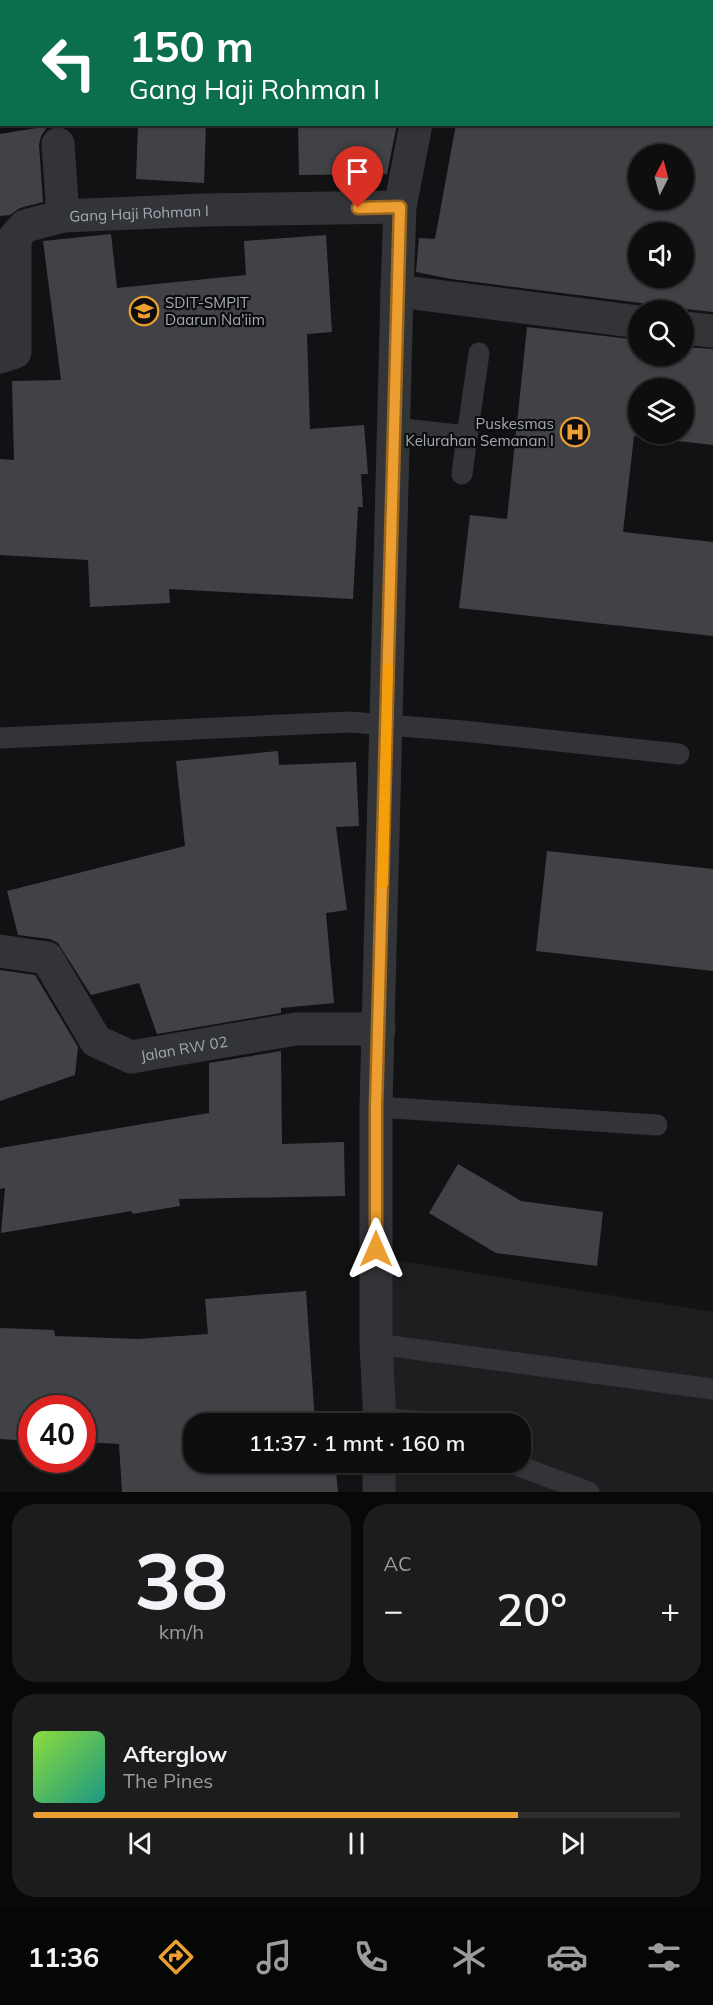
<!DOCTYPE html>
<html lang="id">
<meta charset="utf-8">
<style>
:root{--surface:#0d0e0e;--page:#1b1c1c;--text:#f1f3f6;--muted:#9a9c9e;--line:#2d2e2e;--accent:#ec9f30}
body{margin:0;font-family:Mulish,sans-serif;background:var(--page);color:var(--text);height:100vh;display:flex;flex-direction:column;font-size:22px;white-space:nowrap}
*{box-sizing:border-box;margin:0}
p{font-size:20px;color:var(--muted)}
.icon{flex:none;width:33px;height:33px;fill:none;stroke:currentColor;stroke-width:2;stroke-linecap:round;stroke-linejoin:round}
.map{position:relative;height:1492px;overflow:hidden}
.panel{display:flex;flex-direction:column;gap:12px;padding:12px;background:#070808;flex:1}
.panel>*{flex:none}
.top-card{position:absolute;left:0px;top:0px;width:714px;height:126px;box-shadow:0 2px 4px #0004,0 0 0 2px var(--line);background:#0b6e4f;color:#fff;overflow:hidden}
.needle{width:39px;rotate:6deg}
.fabs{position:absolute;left:628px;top:144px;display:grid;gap:12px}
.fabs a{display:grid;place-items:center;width:66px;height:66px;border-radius:50%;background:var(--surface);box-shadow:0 2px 4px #0004,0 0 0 2px var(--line);font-size:30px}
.speed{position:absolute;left:18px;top:1395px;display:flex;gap:12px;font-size:30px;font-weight:700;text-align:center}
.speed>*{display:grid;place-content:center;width:78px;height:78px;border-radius:50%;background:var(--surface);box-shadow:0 2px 4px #0004,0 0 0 2px var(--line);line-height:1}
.speed .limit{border:9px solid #d22;background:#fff;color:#111}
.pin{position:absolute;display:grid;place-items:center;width:51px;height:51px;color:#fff;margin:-62px -26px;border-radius:50% 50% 50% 0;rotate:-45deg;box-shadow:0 0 6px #0007}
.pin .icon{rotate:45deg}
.me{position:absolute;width:66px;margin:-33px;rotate:0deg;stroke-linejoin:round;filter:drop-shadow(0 0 4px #0008)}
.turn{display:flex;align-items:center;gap:21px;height:126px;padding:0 30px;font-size:27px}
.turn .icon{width:78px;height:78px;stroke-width:2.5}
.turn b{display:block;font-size:42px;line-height:51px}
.big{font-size:45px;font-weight:600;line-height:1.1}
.panel .tile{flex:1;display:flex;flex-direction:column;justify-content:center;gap:9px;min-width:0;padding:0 21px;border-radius:24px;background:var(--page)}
.panel .dial{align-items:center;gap:0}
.dial b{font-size:78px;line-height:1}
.song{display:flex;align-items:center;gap:18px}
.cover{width:72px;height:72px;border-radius:9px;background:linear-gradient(135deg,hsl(90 70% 55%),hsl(170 70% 35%))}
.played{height:6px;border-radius:3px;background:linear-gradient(90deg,var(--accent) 75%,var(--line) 75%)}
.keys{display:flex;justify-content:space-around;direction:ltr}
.heat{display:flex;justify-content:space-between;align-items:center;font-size:33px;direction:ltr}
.panel .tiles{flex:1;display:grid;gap:12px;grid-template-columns:1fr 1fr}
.tile:last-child{grid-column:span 2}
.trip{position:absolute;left:183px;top:1413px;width:348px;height:60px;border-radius:24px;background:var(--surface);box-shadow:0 2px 4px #0004,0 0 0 2px var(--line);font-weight:600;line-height:60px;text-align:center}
.tab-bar{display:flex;height:96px;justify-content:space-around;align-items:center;background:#050606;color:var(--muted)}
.tab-bar .icon{width:42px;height:42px}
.tab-bar .active{color:var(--accent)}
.tab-bar b{font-size:27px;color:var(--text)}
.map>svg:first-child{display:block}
.built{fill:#1e1e20}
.building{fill:#404246;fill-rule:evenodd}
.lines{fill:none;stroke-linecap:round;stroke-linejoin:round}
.service{stroke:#333438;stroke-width:21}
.minor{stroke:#333438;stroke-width:33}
.tertiary{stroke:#333438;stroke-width:33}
.route-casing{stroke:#99671f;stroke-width:15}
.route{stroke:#ec9f30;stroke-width:10}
.slow{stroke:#f59e0b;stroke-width:10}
.labels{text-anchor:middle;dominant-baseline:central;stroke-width:4.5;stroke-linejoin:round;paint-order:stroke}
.street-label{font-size:15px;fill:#a3a9b3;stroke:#0d0d0e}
.poi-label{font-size:15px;fill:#a3a9b3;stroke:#0d0d0e;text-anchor:start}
</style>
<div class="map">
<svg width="713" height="1492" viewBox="0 0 713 1492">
<rect width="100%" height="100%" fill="#111213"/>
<path class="built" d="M 370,1256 L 713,1312 L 713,1492 L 369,1492 L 369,1463 L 520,1462 L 520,1424 L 369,1423 Z"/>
<g class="building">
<path d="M 138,124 L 206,124 L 204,183 L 136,179 Z"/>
<path d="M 298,124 L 397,124 L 387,174 L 299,175 Z"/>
<path d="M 456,124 L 713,124 L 713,312 L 686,309 L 653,310 L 641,303 L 451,279 L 416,272 L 419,238 L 435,239 ZM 639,154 L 684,154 L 684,200 L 639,200 ZM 639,232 L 684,232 L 684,278 L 639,278 Z"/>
<path d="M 48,126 L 41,136 L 39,145 L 43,202 L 20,208 L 10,215 L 0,216 L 0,134 Z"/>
<path d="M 111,234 L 117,288 L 246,275 L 244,241 L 326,235 L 332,332 L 307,334 L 310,429 L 364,425 L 368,474 L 361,474 L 363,507 L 358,507 L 353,599 L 169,589 L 170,603 L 90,607 L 88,560 L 0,555 L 0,459 L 14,460 L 12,381 L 61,380 L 43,241 Z"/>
<path d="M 527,327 L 639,340 L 639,356 L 684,356 L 684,347 L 713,349 L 713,445 L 634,436 L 623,532 L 713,542 L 713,636 L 459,608 L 470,515 L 507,519 ZM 639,388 L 684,388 L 684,434 L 639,434 Z"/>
<path d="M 278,751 L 279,765 L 356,762 L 359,826 L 336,827 L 347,910 L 326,913 L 334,1003 L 281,1008 L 281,1013 L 157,1034 L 139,983 L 91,995 L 58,943 L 50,939 L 18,935 L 7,891 L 185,846 L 176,761 Z"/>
<path d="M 547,851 L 713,869 L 713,971 L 536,951 Z"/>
<path d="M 0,970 L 35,975 L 78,1047 L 75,1075 L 0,1101 Z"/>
<path d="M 281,1051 L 282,1144 L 344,1142 L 345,1196 L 179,1199 L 180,1206 L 132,1214 L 132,1211 L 1,1233 L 5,1188 L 0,1189 L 0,1148 L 209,1113 L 209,1063 Z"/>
<path d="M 458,1164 L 521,1201 L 603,1212 L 597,1266 L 496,1253 L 429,1213 Z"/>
<path d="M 306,1291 L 315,1422 L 331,1420 L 331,1424 L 194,1424 L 194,1462 L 335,1462 L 338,1492 L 122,1492 L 119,1444 L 82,1442 L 82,1408 L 32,1408 L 32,1441 L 0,1439 L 0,1328 L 54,1330 L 55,1336 L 138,1339 L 208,1334 L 205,1299 Z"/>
</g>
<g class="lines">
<g class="service">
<path d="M 394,428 L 467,436 L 479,353"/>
<path d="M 462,474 L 467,436"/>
<path d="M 0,738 L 349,722 L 463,731 L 679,754"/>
<path d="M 376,1107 L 657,1125"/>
<path d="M 376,1344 L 713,1389"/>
<path d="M 380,1418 L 446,1424"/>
<path d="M 513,1462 L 516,1465 L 589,1492"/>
</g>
<g class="minor">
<path d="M 712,46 L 713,46"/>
<path d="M 58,144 L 63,216"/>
<path d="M 397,291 L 639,322"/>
<path d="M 684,328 L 713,331"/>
<path id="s1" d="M 0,357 L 15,352 L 15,237 L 25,226 L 63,216 L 203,210 L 400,207"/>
<path id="s2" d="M 0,951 L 47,958 L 96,1041 L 131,1057 L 296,1029 L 379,1029"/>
</g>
<g class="tertiary">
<path d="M 454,2 L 455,0"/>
<path d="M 380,1424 L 376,1344 L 376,1107 L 397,291 L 400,207 L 416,124"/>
<path d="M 379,1492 L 379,1462"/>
</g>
</g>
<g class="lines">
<g class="route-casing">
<path id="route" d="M 358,208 L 400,207 L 376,1107 L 376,1249"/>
</g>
<use href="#route" class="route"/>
<path class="slow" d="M 383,884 L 388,668"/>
</g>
<defs>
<g id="school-ring" transform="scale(1.5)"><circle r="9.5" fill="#0d0d0e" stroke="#ec9f30" stroke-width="1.5"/><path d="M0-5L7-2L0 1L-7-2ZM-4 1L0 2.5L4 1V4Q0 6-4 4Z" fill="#ec9f30"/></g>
<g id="hospital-ring" transform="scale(1.5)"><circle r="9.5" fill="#0d0d0e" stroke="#ec9f30" stroke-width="1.5"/><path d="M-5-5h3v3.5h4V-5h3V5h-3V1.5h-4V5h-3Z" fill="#ec9f30"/></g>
</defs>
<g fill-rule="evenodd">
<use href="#school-ring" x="144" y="311"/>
<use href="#hospital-ring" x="575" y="432"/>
</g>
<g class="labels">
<g class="street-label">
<text stroke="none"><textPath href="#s1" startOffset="261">Gang Haji Rohman I</textPath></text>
<text stroke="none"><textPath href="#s2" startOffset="236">Jalan RW 02</textPath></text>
</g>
<g class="poi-label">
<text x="165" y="302">SDIT-SMPIT<tspan x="165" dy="17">Daarun Na'iim</tspan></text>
<text x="554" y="423" text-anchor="end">Puskesmas<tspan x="554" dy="17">Kelurahan Semanan I</tspan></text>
</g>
</g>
</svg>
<div class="fabs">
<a><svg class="needle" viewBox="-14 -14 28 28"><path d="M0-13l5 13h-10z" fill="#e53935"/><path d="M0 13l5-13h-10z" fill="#9a9c9e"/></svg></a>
<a><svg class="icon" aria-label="sound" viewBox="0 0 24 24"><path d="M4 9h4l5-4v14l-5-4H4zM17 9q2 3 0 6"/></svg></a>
<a><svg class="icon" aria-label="search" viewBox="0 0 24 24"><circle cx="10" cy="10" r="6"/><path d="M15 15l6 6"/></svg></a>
<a><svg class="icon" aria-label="layers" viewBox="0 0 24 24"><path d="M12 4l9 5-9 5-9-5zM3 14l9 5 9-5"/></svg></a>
</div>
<div class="speed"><div class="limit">40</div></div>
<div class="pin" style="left:358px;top:208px;background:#d93025"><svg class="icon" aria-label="arrive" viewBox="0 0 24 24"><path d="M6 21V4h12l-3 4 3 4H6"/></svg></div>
<svg class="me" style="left:376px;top:1249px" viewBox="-20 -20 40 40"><path d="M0-17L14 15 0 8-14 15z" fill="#ec9f30" stroke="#fff" stroke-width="4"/></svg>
<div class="trip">11:37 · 1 mnt · 160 m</div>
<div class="top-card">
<div class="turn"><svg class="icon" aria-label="left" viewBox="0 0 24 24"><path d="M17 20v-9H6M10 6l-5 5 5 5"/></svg><div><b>150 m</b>Gang Haji Rohman I</div></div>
</div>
</div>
<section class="panel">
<div class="tiles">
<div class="tile dial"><b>38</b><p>km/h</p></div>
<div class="tile"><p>AC</p>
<div class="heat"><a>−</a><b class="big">20°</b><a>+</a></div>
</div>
<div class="tile">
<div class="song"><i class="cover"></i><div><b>Afterglow</b><p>The Pines</p></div></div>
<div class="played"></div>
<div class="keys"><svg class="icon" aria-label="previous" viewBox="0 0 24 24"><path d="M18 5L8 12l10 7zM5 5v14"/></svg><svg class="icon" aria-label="pause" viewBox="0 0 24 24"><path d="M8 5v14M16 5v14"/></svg><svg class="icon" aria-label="next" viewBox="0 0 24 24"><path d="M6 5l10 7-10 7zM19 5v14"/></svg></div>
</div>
</div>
</section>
<nav class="tab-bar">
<b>11:36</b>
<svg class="icon active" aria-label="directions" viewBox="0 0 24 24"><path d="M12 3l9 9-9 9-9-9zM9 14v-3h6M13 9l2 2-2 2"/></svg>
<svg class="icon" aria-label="music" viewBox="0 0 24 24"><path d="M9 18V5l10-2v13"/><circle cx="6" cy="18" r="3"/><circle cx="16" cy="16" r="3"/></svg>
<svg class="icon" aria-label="phone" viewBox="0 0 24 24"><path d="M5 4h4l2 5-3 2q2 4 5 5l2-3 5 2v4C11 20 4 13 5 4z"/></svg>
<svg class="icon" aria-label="climate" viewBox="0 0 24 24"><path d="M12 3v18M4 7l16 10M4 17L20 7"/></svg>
<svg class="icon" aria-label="car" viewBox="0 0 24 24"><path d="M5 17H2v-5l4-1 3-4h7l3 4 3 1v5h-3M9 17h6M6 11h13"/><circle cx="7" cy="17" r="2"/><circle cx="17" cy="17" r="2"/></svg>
<svg class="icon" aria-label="filters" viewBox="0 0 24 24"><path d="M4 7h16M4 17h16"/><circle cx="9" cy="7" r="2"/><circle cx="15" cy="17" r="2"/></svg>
</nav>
